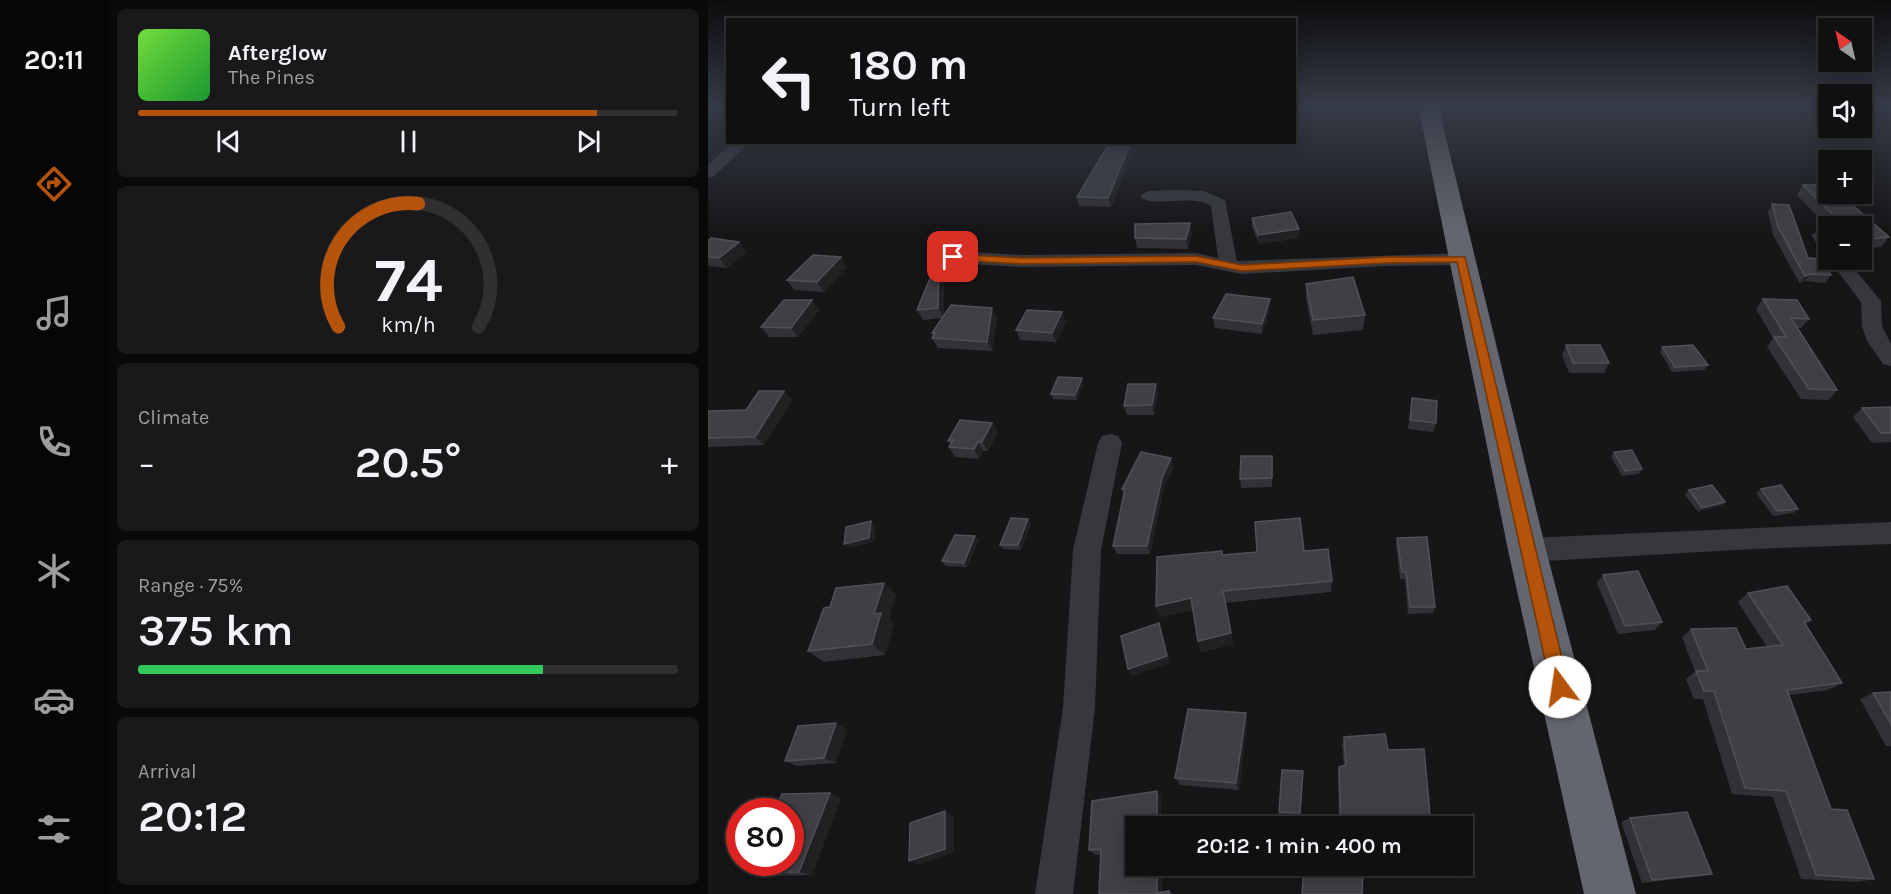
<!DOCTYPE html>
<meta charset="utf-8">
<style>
:root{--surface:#101012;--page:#19191b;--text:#f1f3f6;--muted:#9c9d9f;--line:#303032;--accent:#b45309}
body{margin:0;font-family:Karla,sans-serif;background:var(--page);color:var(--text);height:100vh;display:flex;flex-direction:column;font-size:22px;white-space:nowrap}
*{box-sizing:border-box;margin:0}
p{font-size:20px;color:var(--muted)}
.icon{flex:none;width:33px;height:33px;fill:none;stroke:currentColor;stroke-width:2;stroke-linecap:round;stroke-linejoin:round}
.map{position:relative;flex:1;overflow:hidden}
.drawer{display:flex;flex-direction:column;gap:9px;padding:9px;background:#09090a;width:600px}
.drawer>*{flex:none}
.guide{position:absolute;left:18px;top:18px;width:570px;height:126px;border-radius:0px;box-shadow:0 3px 15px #0003,0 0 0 2px var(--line);background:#101012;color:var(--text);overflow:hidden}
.needle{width:39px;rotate:326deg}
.tools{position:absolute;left:1110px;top:18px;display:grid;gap:12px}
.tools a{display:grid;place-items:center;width:54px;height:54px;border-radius:0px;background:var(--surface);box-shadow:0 3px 15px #0003,0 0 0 2px var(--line);font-size:30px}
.speed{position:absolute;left:18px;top:798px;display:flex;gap:12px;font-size:30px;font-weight:700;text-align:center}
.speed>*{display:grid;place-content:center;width:78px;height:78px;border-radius:50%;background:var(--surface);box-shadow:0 3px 15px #0003,0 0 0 2px var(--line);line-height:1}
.speed .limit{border:9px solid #d22;background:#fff;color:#111}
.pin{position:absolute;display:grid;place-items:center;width:51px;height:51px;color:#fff;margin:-26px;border-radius:12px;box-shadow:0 3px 9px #0006}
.me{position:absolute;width:66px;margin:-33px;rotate:346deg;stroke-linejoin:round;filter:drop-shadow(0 0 4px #0008)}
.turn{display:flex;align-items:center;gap:21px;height:126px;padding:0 24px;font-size:27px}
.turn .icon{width:78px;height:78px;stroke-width:2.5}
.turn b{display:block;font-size:42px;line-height:51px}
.big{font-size:45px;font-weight:600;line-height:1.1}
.drawer .widget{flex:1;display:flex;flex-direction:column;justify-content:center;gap:9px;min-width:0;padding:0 21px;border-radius:9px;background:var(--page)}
.drawer .dial{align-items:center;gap:0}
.dial svg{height:156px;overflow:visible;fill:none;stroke:var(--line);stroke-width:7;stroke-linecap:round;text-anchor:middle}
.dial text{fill:var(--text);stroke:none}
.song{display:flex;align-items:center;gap:18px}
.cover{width:72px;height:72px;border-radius:9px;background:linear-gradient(135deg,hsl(100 70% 55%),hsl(130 70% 35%))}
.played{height:6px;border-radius:3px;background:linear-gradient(90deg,var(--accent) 85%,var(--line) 85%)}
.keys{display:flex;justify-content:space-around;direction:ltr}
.heat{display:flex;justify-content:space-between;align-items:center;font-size:33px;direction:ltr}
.charge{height:9px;border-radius:4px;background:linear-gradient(90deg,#34c759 75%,var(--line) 0)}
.trip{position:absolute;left:417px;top:816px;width:348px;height:60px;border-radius:0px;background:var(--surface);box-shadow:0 3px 15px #0003,0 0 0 2px var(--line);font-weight:600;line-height:60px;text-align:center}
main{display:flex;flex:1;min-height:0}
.menu{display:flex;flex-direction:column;width:108px;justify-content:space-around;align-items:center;background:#060607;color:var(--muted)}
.menu .icon{width:42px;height:42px}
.menu .active{color:var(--accent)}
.menu b{font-size:27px;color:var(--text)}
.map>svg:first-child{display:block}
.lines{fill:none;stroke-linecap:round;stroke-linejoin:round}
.street{fill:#37383d;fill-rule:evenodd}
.highway{fill:#63666e;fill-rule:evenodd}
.wall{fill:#323236}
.shaded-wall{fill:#212124}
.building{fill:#3f3f44;stroke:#4f5156;stroke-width:1.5}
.route{fill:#b45309;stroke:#753606;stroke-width:1.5}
</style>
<main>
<nav class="menu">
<b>20:11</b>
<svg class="icon active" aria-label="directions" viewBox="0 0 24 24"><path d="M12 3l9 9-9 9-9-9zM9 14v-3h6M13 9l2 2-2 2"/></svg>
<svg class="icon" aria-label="music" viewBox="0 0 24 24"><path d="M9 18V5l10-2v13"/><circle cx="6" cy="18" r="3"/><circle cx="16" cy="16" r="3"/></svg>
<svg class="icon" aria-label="phone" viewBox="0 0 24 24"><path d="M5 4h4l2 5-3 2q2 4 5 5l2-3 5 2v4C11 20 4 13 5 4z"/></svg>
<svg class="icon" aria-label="climate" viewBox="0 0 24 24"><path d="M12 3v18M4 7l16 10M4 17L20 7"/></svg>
<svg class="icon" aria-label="car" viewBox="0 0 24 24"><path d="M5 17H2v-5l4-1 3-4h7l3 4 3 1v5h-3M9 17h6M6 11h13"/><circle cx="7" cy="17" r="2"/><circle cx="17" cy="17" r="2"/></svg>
<svg class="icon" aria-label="filters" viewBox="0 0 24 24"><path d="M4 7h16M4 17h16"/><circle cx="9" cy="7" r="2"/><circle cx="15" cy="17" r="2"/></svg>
</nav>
<section class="drawer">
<div class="widget">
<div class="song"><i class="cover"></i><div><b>Afterglow</b><p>The Pines</p></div></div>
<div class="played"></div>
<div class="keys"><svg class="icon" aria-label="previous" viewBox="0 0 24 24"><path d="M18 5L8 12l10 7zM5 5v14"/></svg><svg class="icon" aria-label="pause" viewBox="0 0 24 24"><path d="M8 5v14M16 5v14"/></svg><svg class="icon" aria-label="next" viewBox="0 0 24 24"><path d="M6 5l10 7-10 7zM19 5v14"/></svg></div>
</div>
<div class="widget dial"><svg viewBox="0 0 100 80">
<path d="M14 69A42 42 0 1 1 86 69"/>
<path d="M14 69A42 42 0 0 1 55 6" stroke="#b45309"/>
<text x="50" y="56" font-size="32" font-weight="700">74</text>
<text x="50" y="72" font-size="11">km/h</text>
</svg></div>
<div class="widget"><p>Climate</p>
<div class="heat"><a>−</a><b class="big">20.5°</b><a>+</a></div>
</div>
<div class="widget"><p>Range · 75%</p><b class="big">375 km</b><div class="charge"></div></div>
<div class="widget"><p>Arrival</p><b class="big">20:12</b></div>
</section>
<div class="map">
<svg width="1183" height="894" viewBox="0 0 1183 894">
<rect width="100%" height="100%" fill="#161618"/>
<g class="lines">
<g class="street">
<path d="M 25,142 L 42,142 L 6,176 L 0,178 L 0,165 Z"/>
<path d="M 468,190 L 496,191 L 517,200 L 529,261 L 754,253 L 763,259 L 754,265 L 678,266 L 534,274 L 488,265 L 314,267 L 245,263 L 236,257 L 245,251 L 314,255 L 488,253 L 510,258 L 503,206 C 484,193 442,209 432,196 L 440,191 Z"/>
<path d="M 1112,230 L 1120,234 L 1120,252 L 1114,251 L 1103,235 Z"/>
<path d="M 1121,260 L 1139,260 L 1173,301 L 1174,326 L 1183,344 L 1183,366 L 1175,364 L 1159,341 L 1154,326 L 1153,302 Z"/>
<path d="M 402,434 L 410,436 L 414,443 L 393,550 L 387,708 L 365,894 L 327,894 L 355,708 L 365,550 L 390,443 L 394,436 Z"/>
<path d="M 1183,522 L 1183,544 L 1046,549 L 819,562 L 809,558 L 805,550 L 809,542 L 819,538 Z"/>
</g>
<path class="highway" d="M 710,105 L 730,105 L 838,550 L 928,894 L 876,894 L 800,550 Z"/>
</g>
<g class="wall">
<path d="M 811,105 L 839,105 L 838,109 L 812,108 Z"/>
<path d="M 155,142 L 178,142 L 177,144 L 156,145 Z"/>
<path d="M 427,145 L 403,207 L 371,206 L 369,197 Z"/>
<path d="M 1095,185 L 1181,237 L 1173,247 L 1154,249 L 1154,226 L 1120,227 L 1089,195 Z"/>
<path d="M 1064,204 L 1100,258 L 1123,275 L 1117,283 L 1097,281 L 1092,284 L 1065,235 L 1060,212 Z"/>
<path d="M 544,218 L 591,229 L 591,238 L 551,244 L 544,227 Z"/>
<path d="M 484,233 L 480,249 L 429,248 L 427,238 Z"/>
<path d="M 0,241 L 31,242 L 38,252 L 19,268 L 0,266 Z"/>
<path d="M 231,259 L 236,269 L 236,316 L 289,318 L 284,351 L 230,348 L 224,338 L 226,336 L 224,333 L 234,318 L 215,320 L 209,310 Z"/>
<path d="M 139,267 L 116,292 L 86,290 L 79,280 Z"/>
<path d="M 598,284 L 657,315 L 655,330 L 605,335 L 598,298 Z"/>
<path d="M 562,299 L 562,309 L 554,334 L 507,328 L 505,318 Z"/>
<path d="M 1055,299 L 1101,319 L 1093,328 L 1089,328 L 1129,390 L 1121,400 L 1093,399 L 1059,347 L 1065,338 L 1048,309 Z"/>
<path d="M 104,300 L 111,310 L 90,337 L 61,337 L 53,327 Z"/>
<path d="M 354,312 L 358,322 L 348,342 L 312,340 L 308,330 Z"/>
<path d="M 858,345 L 901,363 L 896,373 L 861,373 L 854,355 Z"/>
<path d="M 954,347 L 1000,365 L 996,370 L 964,372 L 952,352 Z"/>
<path d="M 374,378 L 375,383 L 369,400 L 345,399 L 343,394 Z"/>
<path d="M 76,391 L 84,400 L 56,445 L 0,447 L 0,411 L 38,410 Z"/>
<path d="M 450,393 L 446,415 L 419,415 L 416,406 Z"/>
<path d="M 704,398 L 728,423 L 725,432 L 700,429 Z"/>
<path d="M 1183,407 L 1183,442 L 1164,443 L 1145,417 L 1154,408 Z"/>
<path d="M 284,423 L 290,432 L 280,451 L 275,451 L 271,459 L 247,457 L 241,447 L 243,444 L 240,441 Z"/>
<path d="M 906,452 L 934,469 L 931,474 L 914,476 L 903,457 Z"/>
<path d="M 564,456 L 564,487 L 533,488 L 532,479 Z"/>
<path d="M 466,467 L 456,487 L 442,554 L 409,554 L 405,546 L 416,496 L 414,489 Z"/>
<path d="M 1053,489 L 1090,509 L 1085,513 L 1065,516 L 1048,493 Z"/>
<path d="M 981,490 L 1017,502 L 1013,506 L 990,512 L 977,495 Z"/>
<path d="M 320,519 L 323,524 L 313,550 L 295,549 L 292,545 Z"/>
<path d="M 267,536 L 271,540 L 259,567 L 238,566 L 234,561 Z"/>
<path d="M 689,538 L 727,607 L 725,613 L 700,614 L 697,579 L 692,579 L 688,545 Z"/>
<path d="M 596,551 L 624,581 L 623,592 L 517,603 L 525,644 L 493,652 L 490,641 L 485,610 L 452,617 L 448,606 L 514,555 Z"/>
<path d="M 895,575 L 954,622 L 947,630 L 910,634 L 889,583 Z"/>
<path d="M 176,583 L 188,595 L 181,620 L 186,625 L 177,655 L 116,662 L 100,651 L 122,607 Z"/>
<path d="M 1040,593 L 1103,620 L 1098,624 L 1134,683 L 1120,690 L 1081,695 L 1123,809 L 1166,879 L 1149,882 L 1093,879 L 1065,797 L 1024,794 L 995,699 L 986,699 L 978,679 L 987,672 L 974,637 L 983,629 L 1038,649 L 1059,647 L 1030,602 Z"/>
<path d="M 1183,692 L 1183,746 L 1178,746 L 1152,699 L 1165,693 Z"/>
<path d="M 539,722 L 531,790 L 472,785 L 467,778 Z"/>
<path d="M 139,729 L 128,763 L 89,766 L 77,761 Z"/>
<path d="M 636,737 L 680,750 L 723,826 L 631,826 L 630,774 L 631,767 L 636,765 L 634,745 Z"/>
<path d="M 595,771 L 592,816 L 571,814 L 571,812 Z"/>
<path d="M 449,791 L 453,797 L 453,826 L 428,826 L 428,866 L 454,866 L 454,892 L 461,891 L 465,894 L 391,894 L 393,854 L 388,855 L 381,850 Z"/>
<path d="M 122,793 L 133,798 L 104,875 L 54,876 L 40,873 Z"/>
<path d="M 922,818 L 1004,874 L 993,876 L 934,883 L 913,822 Z"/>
</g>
<g class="shaded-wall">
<path d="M 423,142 L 426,142 L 427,145 L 403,207 L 400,198 Z"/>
<path d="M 482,223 L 484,233 L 480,249 L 478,239 Z"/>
<path d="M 591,229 L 591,238 L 551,244 L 550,235 Z"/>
<path d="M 31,242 L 38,252 L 19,268 L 11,258 Z"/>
<path d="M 133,257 L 139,267 L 116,292 L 109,282 Z"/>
<path d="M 231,259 L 236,269 L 236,318 L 230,308 Z"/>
<path d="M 1103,274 L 1097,281 L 1092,284 L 1097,276 Z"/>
<path d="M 562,299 L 562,309 L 554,334 L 554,324 Z"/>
<path d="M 104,300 L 111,310 L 90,337 L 83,328 Z"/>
<path d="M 284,308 L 289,318 L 284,351 L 279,342 Z"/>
<path d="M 354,312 L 358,322 L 348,342 L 344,333 Z"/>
<path d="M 374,378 L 375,383 L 369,400 L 367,395 Z"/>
<path d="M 448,384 L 450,393 L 446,415 L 444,405 Z"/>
<path d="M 76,391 L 84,400 L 56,445 L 47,437 Z"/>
<path d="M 284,423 L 290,432 L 280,451 L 274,442 Z"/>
<path d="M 270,442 L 275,451 L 271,459 L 266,449 Z"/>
<path d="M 463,458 L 466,467 L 456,487 L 442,554 L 439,546 L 454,478 Z"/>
<path d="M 1017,502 L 1013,506 L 990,512 L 994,508 Z"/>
<path d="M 320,519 L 323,524 L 313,550 L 310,545 Z"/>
<path d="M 163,521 L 167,526 L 166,542 L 141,548 L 136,544 Z"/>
<path d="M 267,536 L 271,540 L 259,567 L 256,563 Z"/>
<path d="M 176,583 L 188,595 L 181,620 L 186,625 L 177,655 L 164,644 L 166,614 Z"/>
<path d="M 515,591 L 525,644 L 493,652 L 490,641 Z"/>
<path d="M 483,598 L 486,610 L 452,617 L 448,606 Z"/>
<path d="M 451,623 L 454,631 L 462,663 L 424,676 L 420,669 Z"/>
<path d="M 538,713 L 539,722 L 531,790 L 528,783 Z"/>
<path d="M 128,723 L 139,729 L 128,763 L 116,758 Z"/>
<path d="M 449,791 L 453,797 L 453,826 L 449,826 Z"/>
<path d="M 122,793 L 133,798 L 104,875 L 91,872 Z"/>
<path d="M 237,811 L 246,816 L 246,852 L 211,865 L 201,861 Z"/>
<path d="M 449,866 L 454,866 L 454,894 L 449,893 Z"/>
</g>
<g class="building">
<path d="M 402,142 L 423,142 L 400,198 L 369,197 Z"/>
<path d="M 1095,185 L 1120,185 L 1120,194 L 1132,194 L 1181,237 L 1154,240 L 1154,226 L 1143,226 L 1138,219 L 1130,220 Z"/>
<path d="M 1064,204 L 1081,205 L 1100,258 L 1113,259 L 1123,275 L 1103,274 L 1097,276 L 1070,227 Z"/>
<path d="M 583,212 L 591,229 L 550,235 L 544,218 Z"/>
<path d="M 482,223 L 478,239 L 427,238 L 427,224 Z"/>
<path d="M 3,238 L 31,242 L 11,258 L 0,257 L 0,241 Z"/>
<path d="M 105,255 L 133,257 L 109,282 L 79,280 Z"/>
<path d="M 230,259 L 231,259 L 230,308 L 209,310 Z"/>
<path d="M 645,277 L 657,315 L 605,320 L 598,284 Z"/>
<path d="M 518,294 L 562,299 L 554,324 L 505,318 Z"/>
<path d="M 1055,299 L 1089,300 L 1101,319 L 1083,318 L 1129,390 L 1101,389 L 1066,337 L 1078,337 Z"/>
<path d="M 76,300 L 104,300 L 83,328 L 53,327 Z"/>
<path d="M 243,305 L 284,308 L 279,342 L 224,338 L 227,333 L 224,333 Z"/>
<path d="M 319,310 L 354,312 L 344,333 L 308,330 Z"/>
<path d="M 858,345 L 892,345 L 901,363 L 865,363 Z"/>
<path d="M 985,345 L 1000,365 L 967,367 L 954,347 Z"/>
<path d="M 350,377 L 374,378 L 367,395 L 343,394 Z"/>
<path d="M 420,384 L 448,384 L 444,405 L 416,406 Z"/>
<path d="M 51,391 L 76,391 L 47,437 L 0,438 L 0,411 L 38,410 Z"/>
<path d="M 704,398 L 729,401 L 728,423 L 702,420 Z"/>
<path d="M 1183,407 L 1183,433 L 1173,433 L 1154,408 Z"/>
<path d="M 252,420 L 284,423 L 274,442 L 270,442 L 266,449 L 241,447 L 245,440 L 240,441 Z"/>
<path d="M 924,450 L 934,469 L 917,471 L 906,452 Z"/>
<path d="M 433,452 L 463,458 L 454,478 L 439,546 L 405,546 L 417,489 L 414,489 Z"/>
<path d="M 533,456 L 564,456 L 564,478 L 532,479 Z"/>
<path d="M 1004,485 L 1017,502 L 994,508 L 981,490 Z"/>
<path d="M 1073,485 L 1090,509 L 1069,511 L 1053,489 Z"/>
<path d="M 303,518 L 320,519 L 310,545 L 292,545 Z"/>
<path d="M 592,518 L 596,551 L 620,549 L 624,581 L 515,591 L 523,633 L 490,641 L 483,598 L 448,606 L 449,557 L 514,551 L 514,555 L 549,552 L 547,522 Z"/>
<path d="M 163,521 L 161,538 L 136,544 L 138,527 Z"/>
<path d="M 247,535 L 267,536 L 256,563 L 234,561 Z"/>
<path d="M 719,537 L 727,607 L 702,607 L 698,572 L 694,572 L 689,538 Z"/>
<path d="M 930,571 L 954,622 L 917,626 L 895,575 Z"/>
<path d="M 176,583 L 166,614 L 173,613 L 164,644 L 100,651 L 116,608 L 122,607 L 128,588 Z"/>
<path d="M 1079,586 L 1103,620 L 1096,622 L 1134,683 L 1079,690 L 1123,809 L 1139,810 L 1166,879 L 1108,875 L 1078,791 L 1037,788 L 1006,691 L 996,691 L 988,671 L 1000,671 L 983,629 L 1028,628 L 1038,649 L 1075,645 L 1040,593 Z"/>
<path d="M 451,623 L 459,656 L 420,669 L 413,636 Z"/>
<path d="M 1183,692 L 1183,724 L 1165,693 Z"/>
<path d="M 480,709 L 538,713 L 528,783 L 467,778 Z"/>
<path d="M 128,723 L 116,758 L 77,761 L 90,726 Z"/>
<path d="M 677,734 L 680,750 L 716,749 L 723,826 L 633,826 L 631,767 L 638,765 L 636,737 Z"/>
<path d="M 574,770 L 595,771 L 592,813 L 571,812 Z"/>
<path d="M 449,791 L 449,826 L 428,826 L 428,866 L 449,866 L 449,893 L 461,891 L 461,894 L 391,894 L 393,849 L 381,850 L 384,801 Z"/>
<path d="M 122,793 L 91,872 L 40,873 L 44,862 L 82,862 L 82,812 L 67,812 L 74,794 Z"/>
<path d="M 237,811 L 237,849 L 201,861 L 202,823 Z"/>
<path d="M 979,812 L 1004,874 L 944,880 L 922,818 Z"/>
<path d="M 596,866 L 616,866 L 655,869 L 654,894 L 594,894 Z"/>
</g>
<linearGradient id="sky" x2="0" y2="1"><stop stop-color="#0c0c0d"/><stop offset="0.46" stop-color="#363c48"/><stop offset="1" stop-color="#363c48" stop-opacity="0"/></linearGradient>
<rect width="1183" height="230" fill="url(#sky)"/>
<path class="route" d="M 241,254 L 314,258 L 488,256 L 534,265 L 678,257 L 757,257 L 861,687 L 858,694 L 852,696 L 846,694 L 843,687 L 749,262 L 678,263 L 534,271 L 488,262 L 314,264 L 245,260 L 241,259 Z"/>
</svg>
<div class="tools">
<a><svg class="needle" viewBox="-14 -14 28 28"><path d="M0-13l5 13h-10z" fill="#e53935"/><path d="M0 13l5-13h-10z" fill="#9c9d9f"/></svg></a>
<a><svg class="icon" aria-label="sound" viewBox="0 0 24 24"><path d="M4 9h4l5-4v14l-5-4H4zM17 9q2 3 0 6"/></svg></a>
<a>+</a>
<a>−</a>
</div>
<div class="speed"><div class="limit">80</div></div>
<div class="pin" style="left:245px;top:257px;background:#d93025"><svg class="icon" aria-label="arrive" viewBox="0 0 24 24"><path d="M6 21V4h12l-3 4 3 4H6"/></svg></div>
<svg class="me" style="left:852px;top:687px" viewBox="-20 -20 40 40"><circle r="19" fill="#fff"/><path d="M0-13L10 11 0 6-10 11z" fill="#b45309"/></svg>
<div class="trip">20:12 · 1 min · 400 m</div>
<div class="guide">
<div class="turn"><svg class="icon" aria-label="left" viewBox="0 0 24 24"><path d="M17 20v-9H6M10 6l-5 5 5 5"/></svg><div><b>180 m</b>Turn left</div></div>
</div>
</div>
</main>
